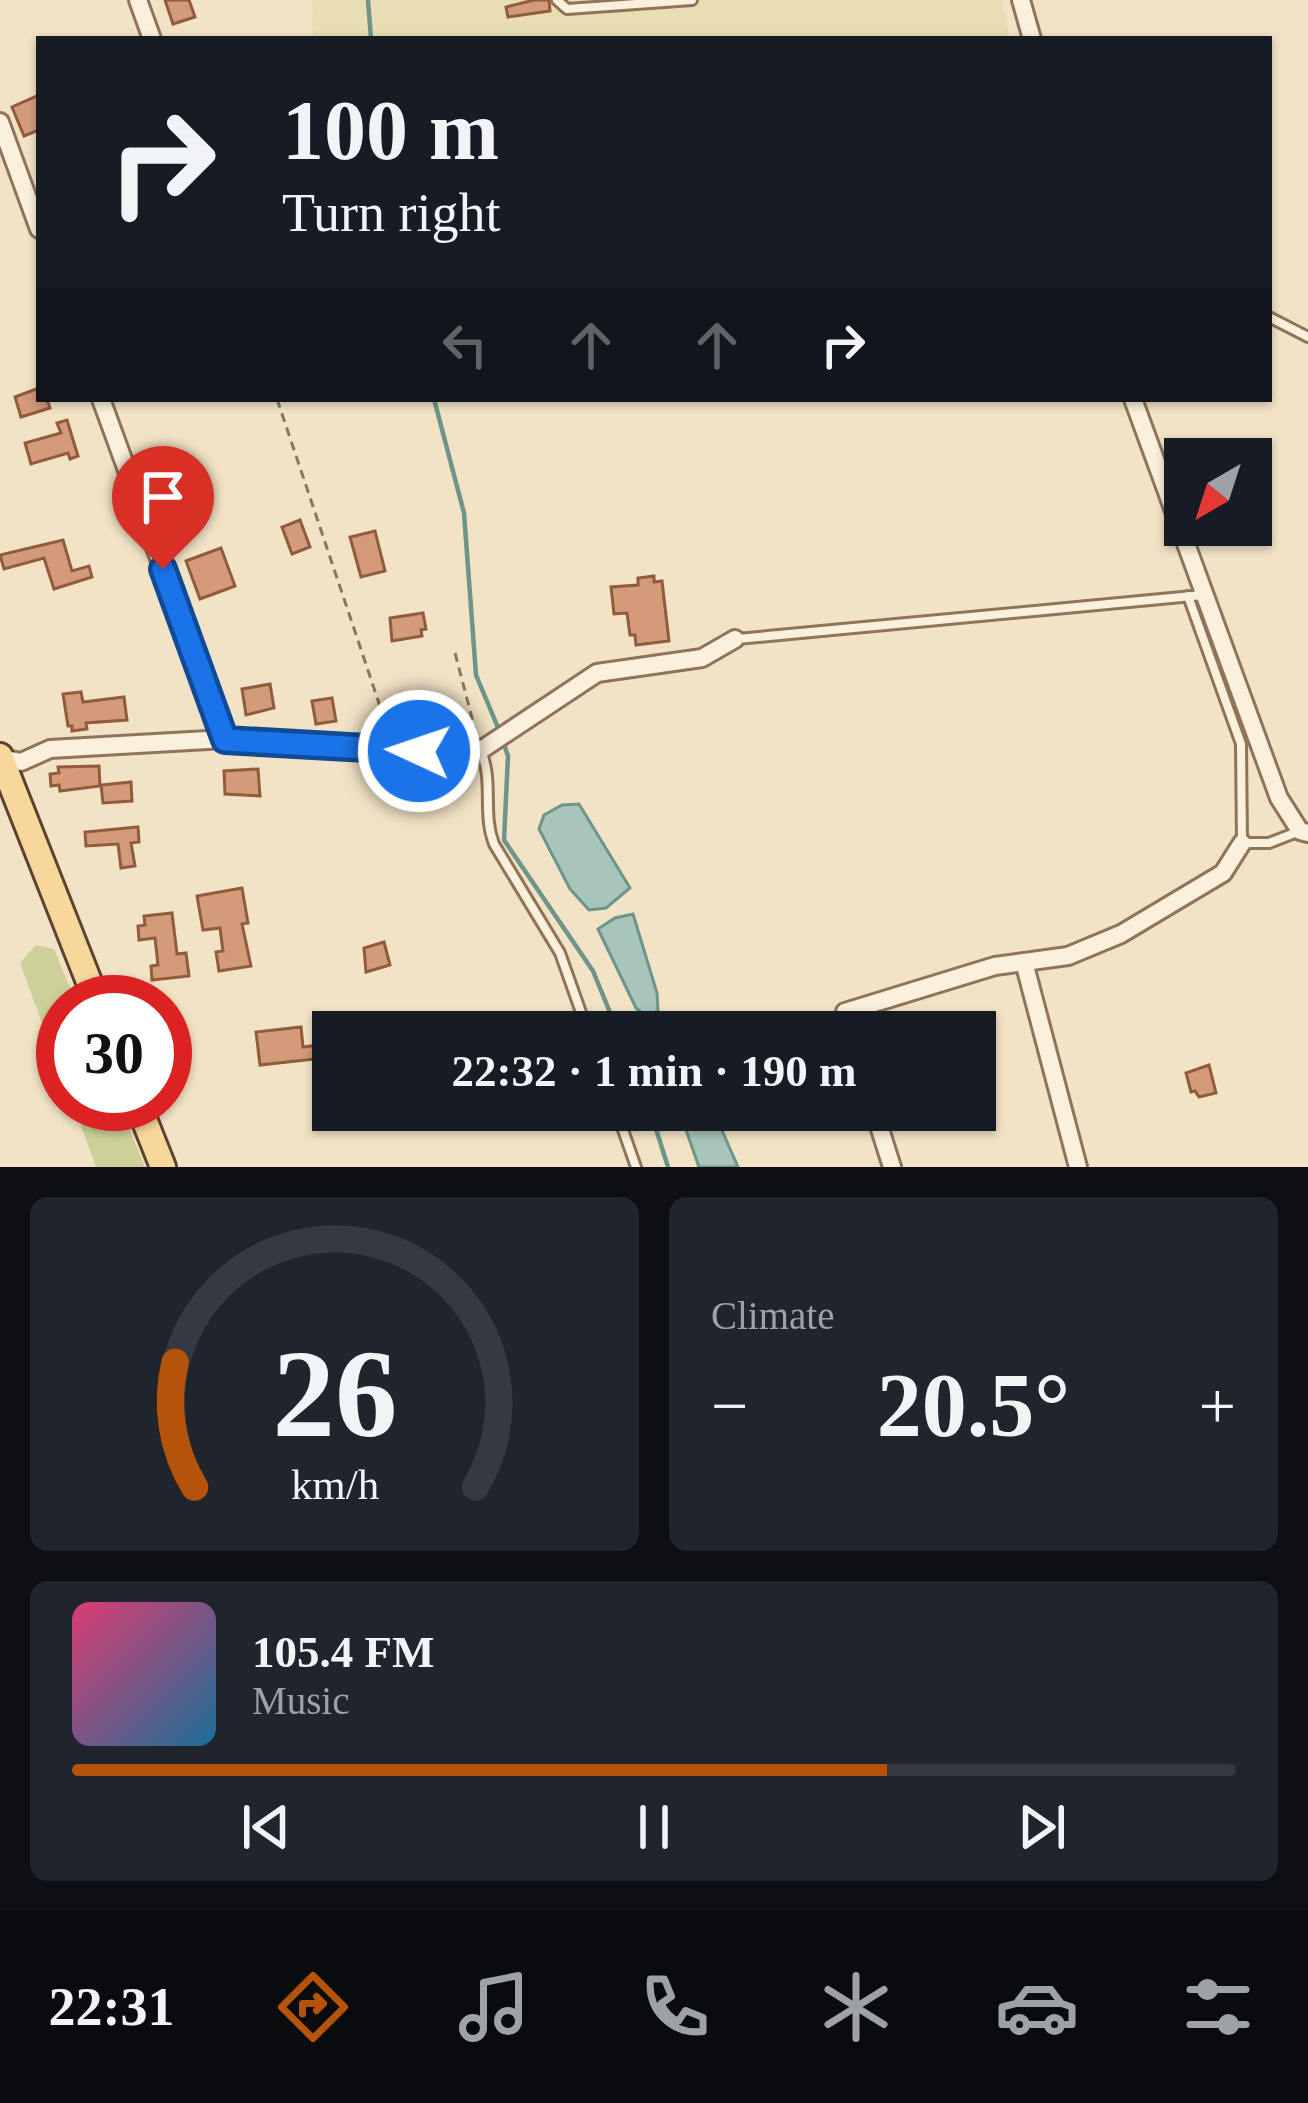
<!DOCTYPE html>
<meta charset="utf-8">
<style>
:root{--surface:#171b24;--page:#20242c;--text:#f1f3f6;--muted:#9ea1a6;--line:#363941;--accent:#b45309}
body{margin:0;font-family:Georgia,serif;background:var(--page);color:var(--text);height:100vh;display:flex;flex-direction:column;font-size:45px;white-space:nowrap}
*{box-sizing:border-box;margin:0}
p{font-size:39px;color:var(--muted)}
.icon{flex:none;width:66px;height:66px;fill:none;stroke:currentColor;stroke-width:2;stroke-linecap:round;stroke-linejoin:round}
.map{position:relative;height:1167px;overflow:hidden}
.panel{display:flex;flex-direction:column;gap:30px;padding:30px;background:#0d0f14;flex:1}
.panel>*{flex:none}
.hud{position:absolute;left:36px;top:36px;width:1236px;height:366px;border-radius:0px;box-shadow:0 3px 9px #0004;background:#171b24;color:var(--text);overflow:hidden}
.needle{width:78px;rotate:219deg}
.controls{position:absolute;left:1164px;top:438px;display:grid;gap:24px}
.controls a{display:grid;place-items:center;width:108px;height:108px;border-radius:0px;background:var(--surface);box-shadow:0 3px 9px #0004;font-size:60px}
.speed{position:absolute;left:36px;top:975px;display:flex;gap:24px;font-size:60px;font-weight:700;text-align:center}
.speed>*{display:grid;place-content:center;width:156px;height:156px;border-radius:50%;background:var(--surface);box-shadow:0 3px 9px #0004;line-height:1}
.speed .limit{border:18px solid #d22;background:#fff;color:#111}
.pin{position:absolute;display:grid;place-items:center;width:102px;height:102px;color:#fff;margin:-123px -51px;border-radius:50% 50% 50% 0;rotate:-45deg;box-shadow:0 0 12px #0007}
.pin .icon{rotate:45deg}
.me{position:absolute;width:132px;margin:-66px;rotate:273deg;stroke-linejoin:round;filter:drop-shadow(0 0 9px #0008)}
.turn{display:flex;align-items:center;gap:42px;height:252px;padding:0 48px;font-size:54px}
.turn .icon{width:156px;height:156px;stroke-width:2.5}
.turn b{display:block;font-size:84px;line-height:102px}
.lanes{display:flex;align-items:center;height:114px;padding:0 48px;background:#0003;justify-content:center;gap:60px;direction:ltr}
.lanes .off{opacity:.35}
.big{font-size:90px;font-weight:700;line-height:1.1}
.panel .card{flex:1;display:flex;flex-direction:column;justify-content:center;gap:18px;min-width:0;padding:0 42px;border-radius:18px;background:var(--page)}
.panel .dial{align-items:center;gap:0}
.dial svg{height:312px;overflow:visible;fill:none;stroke:var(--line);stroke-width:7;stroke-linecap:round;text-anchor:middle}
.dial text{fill:var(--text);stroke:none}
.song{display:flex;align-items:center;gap:36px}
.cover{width:144px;height:144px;border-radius:18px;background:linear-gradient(135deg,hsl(340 70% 55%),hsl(200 70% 35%))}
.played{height:12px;border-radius:6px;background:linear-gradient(90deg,var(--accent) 70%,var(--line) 70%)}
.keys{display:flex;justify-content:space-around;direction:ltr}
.heat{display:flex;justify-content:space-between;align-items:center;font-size:66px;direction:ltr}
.panel .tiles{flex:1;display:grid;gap:30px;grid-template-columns:1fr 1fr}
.card:last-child{grid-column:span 2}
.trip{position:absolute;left:312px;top:1011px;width:684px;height:120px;border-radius:0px;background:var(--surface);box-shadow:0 3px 9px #0004;font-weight:700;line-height:120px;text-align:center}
.tabs{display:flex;height:192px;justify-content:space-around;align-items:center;background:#090b0e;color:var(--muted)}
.tabs .icon{width:84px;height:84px}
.tabs .on{color:var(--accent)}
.tabs b{font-size:54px;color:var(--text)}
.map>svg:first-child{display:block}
.farmland{fill:#e8ddb3}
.green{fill:#cdd199}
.water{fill:#a8c5bb;stroke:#6d9589;stroke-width:3}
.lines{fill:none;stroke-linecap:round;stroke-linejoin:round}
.stream{stroke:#6d9589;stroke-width:4.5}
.building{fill:#d39b79;stroke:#915b3d;stroke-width:3}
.service-casing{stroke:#8f745a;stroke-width:14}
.minor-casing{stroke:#8f745a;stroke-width:22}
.primary-casing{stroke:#5d422e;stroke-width:30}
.path{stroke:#8f745a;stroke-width:3;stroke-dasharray:9 6;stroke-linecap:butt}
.service{stroke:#fbf0db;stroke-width:8}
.minor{stroke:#fbf0db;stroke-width:16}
.primary{stroke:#f7d79c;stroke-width:24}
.route-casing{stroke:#114b97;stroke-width:30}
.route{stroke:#1a73e8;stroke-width:21}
</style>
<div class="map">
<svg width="1308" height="1167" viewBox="0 0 1308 1167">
<rect width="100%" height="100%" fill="#f2e3c6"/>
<path class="farmland" d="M 312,0 L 1002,0 L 1010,39 L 313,39 Z"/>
<g class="green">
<path d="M 36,945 L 54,949 L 76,1002 L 63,1002 L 63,1079 L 20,963 Z"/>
<path d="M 73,1104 L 119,1104 L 145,1167 L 96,1167 Z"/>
</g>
<g class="water">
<path d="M 579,804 L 630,888 L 606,908 L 589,910 L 570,889 L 539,829 L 544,815 L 562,805 Z"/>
<path d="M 633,914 L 657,993 L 658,1010 L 648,1018 L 636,1008 L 598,929 L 615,918 Z"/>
<path d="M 679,1110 L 713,1110 L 738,1167 L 699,1167 Z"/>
</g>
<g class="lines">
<g class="stream">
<path d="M 368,0 L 371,39"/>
<path d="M 434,399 L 464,513 L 476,675 L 499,730"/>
<path d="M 503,741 L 508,756 L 504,840 L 593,971 L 618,1032"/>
<path d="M 650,1110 L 668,1167"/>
</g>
</g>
<g class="building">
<path d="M 165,0 L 189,0 L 195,17 L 173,24 Z"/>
<path d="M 534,0 L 549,0 L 550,11 L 508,17 L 506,7 Z"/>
<path d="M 39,95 L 39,130 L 24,136 L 12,107 Z"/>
<path d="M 39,388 L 39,399 L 47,399 L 50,408 L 21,417 L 15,397 Z"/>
<path d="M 67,420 L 78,456 L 70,459 L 68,453 L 31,464 L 25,443 L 61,433 L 57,423 Z"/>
<path d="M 300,520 L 310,547 L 292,554 L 282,527 Z"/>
<path d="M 375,531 L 385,571 L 361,577 L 350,537 Z"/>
<path d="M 63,540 L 72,571 L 89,566 L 92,577 L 54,589 L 44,558 L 4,569 L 0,555 Z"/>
<path d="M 221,548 L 235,586 L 200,599 L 186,561 Z"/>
<path d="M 654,576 L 654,582 L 662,581 L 669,641 L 636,645 L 635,635 L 630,635 L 627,613 L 614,614 L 611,587 L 638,585 L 638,578 Z"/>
<path d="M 423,613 L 426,629 L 421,630 L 422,636 L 392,641 L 390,618 Z"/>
<path d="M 270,684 L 274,708 L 246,715 L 242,689 Z"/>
<path d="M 81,692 L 83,702 L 124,697 L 127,720 L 86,723 L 87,729 L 72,731 L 72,726 L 68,726 L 63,694 Z"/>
<path d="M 332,698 L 336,721 L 316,724 L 312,701 Z"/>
<path d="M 99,766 L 100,786 L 60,791 L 59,785 L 51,786 L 50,774 L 59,773 L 58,767 Z"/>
<path d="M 258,769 L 260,796 L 225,794 L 224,771 Z"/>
<path d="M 131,782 L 132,801 L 103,803 L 101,785 Z"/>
<path d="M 138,827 L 139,842 L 131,843 L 135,866 L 121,868 L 118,844 L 86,846 L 85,832 Z"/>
<path d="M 242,888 L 248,923 L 242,924 L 251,966 L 219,971 L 216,952 L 223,951 L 220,928 L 203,930 L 197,896 Z"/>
<path d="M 172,913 L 177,954 L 186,953 L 189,976 L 152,980 L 151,966 L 158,965 L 155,938 L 139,940 L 138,926 L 145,925 L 144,916 Z"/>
<path d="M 384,942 L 390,965 L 366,972 L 364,948 Z"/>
<path d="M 301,1027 L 303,1047 L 333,1043 L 333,1057 L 260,1065 L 256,1032 Z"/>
<path d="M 1209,1065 L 1216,1093 L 1199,1097 L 1195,1091 L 1191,1092 L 1186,1073 Z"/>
</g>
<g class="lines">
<g class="service-casing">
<g id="service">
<path d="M 557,0 L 567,9 L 692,0"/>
<path d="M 1269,317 L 1308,337"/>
<path d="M 1188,596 L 1241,744 L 1242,843 L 1269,843 L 1300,831"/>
<path d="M 737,639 L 1203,595"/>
<path d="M 481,751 C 494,783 482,813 494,844 L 560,953 L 588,1032"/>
<path d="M 616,1110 L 636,1167"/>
</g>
</g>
<g class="minor-casing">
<g id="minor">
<path d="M 138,0 L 152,39"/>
<path d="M 1021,0 L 1032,39"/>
<path d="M 0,122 L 39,229"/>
<path d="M 101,399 L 225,739"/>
<path d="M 1133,399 L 1279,798 L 1300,831 L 1308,833"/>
<path d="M 1,758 L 21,762 L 50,749 L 225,739 L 444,753 L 481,750 L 597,673 L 702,658 L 735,639"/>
<path d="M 1024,962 L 1078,1167"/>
<path d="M 849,1032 L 845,1012 L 995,966 L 1068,956 L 1121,934 L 1223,873 L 1242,843"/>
<path d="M 874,1110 L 892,1167"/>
</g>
</g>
<g class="primary-casing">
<g id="primary">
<path d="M 0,756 L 97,1002"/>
<path d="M 138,1104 L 163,1167"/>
</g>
</g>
<g class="path">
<path d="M 277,399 L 389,733"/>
<path d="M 455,653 L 477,737"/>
</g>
<use href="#service" class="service"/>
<use href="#minor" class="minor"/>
<use href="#primary" class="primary"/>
</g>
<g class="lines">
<g class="route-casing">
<path id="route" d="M 163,569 L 225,740 L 419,751"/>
</g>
<use href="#route" class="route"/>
</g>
</svg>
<div class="controls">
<a><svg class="needle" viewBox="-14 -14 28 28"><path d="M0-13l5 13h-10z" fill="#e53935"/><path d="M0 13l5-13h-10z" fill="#9ea1a6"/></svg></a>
</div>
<div class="speed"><div class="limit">30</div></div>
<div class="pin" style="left:163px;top:569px;background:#d93025"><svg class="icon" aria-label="arrive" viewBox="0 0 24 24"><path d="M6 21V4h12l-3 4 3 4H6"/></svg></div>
<svg class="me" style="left:419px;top:751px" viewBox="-20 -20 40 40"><circle r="17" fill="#1a73e8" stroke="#fff" stroke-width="3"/><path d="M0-11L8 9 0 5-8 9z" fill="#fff"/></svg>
<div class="trip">22:32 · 1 min · 190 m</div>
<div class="hud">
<div class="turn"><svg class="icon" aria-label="right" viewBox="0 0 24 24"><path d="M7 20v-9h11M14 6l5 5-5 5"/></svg><div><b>100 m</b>Turn right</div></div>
<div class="lanes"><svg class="icon off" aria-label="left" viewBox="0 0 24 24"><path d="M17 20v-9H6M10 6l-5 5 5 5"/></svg><svg class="icon off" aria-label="ahead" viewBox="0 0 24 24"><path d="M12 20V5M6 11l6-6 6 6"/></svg><svg class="icon off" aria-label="ahead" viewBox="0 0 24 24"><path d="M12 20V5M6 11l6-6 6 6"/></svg><svg class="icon" aria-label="right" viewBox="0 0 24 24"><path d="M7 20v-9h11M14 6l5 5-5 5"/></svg></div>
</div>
</div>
<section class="panel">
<div class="tiles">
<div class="card dial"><svg viewBox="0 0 100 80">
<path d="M14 69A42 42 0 1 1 86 69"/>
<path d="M14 69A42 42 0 0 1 9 37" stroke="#b45309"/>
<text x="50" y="56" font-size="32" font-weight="700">26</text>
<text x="50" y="72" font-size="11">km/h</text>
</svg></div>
<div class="card"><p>Climate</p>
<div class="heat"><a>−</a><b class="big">20.5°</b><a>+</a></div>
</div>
<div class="card">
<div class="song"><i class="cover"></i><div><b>105.4 FM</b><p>Music</p></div></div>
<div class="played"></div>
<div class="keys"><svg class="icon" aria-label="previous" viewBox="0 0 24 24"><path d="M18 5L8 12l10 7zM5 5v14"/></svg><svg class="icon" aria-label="pause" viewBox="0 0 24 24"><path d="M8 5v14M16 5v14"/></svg><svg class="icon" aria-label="next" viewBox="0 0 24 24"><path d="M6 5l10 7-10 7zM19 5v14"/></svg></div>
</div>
</div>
</section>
<nav class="tabs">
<b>22:31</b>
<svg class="icon on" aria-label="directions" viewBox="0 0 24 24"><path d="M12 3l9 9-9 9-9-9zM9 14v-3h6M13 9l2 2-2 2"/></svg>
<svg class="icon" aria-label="music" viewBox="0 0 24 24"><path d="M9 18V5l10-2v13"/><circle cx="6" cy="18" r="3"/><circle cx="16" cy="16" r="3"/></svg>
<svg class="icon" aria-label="phone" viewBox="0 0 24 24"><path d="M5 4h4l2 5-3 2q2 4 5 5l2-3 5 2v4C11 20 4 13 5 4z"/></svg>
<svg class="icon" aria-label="climate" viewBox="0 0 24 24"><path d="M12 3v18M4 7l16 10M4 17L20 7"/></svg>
<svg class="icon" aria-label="car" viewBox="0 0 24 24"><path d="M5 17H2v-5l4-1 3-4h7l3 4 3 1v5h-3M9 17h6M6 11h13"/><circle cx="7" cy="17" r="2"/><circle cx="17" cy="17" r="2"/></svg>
<svg class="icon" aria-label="filters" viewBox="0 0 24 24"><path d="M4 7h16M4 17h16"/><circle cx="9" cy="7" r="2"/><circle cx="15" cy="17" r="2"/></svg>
</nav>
